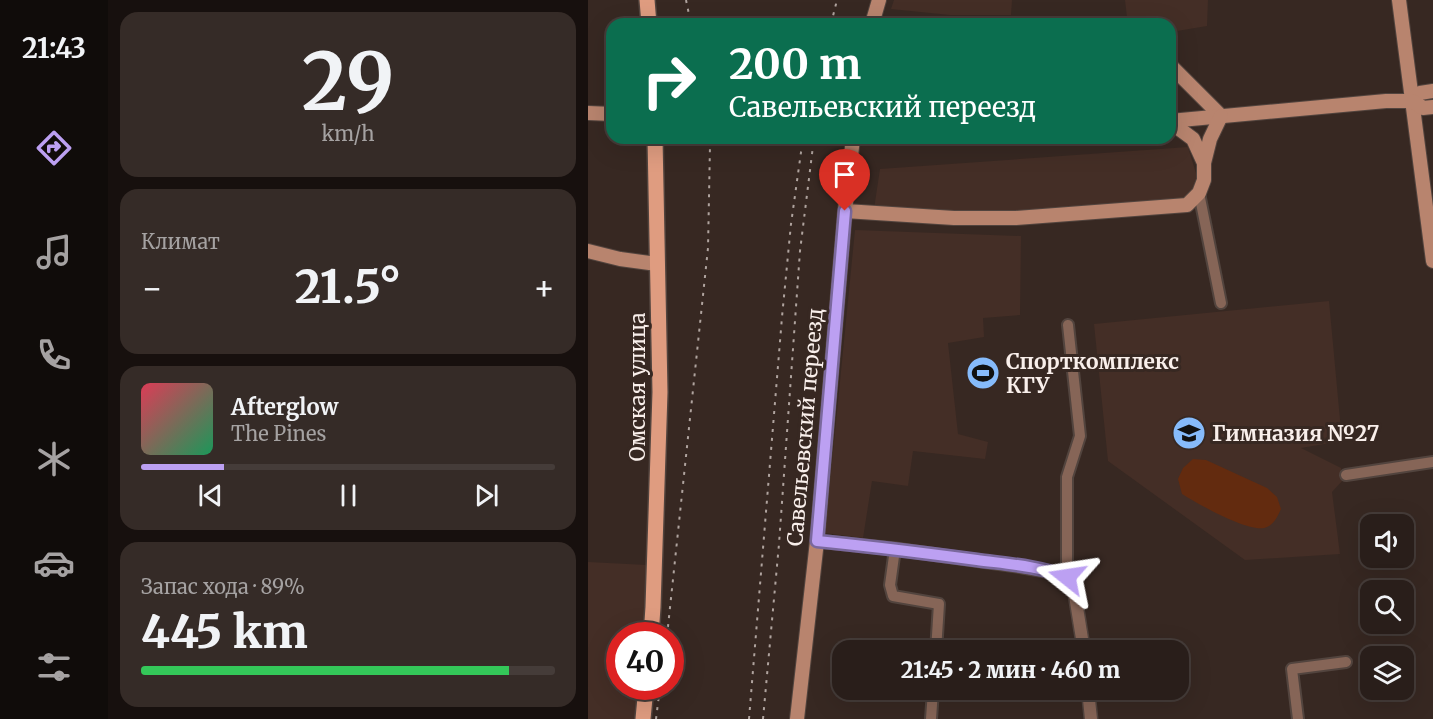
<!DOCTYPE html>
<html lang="ru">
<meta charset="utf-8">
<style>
:root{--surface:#291e1a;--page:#352b27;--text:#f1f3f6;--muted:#a5a2a2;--line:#453c39;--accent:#bca0f2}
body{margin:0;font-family:Merriweather,serif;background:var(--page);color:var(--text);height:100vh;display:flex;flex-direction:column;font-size:22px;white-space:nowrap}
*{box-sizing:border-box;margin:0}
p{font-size:20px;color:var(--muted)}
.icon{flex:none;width:33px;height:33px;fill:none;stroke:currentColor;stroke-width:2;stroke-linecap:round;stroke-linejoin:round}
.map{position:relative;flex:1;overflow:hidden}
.panel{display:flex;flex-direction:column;gap:12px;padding:12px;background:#17100e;width:480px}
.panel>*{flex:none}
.hud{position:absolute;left:18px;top:18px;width:570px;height:126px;border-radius:18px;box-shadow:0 6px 24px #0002,0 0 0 2px var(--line);background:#0b6e4f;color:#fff;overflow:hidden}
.fabs{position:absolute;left:772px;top:514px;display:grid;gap:12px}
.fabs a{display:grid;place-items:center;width:54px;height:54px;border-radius:12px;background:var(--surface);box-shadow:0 6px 24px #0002,0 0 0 2px var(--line);font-size:30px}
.speed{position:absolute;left:18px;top:622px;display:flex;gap:12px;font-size:30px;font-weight:700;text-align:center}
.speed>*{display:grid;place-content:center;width:78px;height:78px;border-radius:50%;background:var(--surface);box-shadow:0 6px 24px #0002,0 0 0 2px var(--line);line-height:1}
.speed .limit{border:9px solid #d22;background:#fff;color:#111}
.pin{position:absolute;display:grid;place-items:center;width:51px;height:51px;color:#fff;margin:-62px -26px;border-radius:50% 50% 50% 0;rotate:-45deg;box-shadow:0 0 6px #0007}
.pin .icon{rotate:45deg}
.me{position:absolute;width:66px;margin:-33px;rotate:285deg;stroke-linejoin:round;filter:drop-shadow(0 0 4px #0008)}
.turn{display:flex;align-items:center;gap:21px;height:126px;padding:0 24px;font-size:27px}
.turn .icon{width:78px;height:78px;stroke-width:2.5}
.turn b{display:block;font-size:42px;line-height:51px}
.big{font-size:45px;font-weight:800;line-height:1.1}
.panel .card{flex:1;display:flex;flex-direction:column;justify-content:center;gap:9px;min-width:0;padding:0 21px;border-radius:18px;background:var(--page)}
.panel .dial{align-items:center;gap:0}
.dial b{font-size:78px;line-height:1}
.song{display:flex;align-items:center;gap:18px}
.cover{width:72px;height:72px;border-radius:9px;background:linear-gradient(135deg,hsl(350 70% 55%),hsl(150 70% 35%))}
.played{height:6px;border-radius:3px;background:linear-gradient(90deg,var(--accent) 20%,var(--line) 20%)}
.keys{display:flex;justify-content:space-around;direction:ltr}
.heat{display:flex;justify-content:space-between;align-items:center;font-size:33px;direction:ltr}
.charge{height:9px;border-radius:4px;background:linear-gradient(90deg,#34c759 89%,var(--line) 0)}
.trip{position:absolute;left:244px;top:640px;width:357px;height:60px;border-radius:18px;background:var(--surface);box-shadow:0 6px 24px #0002,0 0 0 2px var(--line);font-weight:800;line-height:60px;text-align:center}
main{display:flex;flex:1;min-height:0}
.menu{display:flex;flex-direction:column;width:108px;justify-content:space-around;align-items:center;background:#100c0a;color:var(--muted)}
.menu .icon{width:42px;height:42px}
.menu .current{color:var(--accent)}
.menu b{font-size:27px;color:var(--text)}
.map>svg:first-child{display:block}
.built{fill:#442e26}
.green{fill:#632b0f}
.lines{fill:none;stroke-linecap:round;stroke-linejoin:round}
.minor-casing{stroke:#52443e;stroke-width:14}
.tertiary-casing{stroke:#52443e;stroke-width:15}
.secondary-casing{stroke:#52443e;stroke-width:16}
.primary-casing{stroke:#52443e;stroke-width:18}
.minor{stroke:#866557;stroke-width:10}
.tertiary{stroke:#866557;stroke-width:12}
.secondary{stroke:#b8846e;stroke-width:14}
.primary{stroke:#df9c80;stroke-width:15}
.rail{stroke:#b0a49f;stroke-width:2;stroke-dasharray:3 6;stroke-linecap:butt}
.route-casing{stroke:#7a689d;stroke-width:15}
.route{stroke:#bca0f2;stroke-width:10}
.labels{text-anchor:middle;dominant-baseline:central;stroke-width:6;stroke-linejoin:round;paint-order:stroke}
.poi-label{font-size:21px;font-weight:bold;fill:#f9efeb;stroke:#372822;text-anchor:start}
.street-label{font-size:21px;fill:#f9efeb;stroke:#372822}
</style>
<main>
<nav class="menu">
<b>21:43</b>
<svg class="icon current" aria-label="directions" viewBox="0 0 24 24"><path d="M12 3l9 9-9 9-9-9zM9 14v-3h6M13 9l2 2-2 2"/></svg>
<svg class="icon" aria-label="music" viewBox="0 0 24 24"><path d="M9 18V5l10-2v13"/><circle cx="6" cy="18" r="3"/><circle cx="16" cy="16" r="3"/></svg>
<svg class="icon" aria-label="phone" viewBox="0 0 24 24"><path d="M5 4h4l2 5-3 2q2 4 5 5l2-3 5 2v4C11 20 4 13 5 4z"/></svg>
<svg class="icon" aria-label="climate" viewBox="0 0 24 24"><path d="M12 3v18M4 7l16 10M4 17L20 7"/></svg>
<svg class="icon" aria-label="car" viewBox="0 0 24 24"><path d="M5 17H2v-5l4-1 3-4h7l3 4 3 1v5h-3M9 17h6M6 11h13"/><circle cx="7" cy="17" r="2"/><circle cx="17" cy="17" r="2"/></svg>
<svg class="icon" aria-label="filters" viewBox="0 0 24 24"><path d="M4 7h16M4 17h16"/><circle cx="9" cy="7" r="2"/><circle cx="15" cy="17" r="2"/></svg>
</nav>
<section class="panel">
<div class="card dial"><b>29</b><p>km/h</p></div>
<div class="card"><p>Климат</p>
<div class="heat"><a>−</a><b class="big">21.5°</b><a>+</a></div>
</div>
<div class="card">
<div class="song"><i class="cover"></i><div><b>Afterglow</b><p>The Pines</p></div></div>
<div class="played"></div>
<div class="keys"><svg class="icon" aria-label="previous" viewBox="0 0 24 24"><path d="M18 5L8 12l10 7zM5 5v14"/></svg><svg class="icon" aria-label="pause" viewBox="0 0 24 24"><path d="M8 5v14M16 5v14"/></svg><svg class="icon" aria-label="next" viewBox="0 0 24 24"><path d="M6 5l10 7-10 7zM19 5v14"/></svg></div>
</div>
<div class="card"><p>Запас хода · 89%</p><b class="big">445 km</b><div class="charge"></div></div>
</section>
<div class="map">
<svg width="845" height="719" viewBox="0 0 845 719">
<rect width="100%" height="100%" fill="#372822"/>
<g class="built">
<path d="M 306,0 L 424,0 L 423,15 L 362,15 L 303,9 Z"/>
<path d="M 537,0 L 620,0 L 619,26 L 589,31 L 582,29 L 582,24 L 564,24 L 539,17 Z"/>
<path d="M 600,147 L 610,180 L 601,199 L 430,214 L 286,209 L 292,169 Z"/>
<path d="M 267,230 L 433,236 L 432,315 L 395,318 L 396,337 L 360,343 L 370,434 L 400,442 L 397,459 L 325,451 L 320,486 L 284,481 L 275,538 L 237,533 Z"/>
<path d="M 741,301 L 754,441 L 713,448 L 753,468 L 755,480 L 744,492 L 752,554 L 657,560 L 520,461 L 506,324 Z"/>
<path d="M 0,562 L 59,565 L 59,636 L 32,636 L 32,687 L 53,687 L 49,719 L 0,719 Z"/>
</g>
<path class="green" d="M 605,459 L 618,460 L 679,488 L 689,497 L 693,509 C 689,517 687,523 679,527 C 664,535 608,503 594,494 L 590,479 L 595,468 Z"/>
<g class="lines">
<g class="minor-casing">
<g id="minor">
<path d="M 611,193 L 633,303"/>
<path d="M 758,475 L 845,462"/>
<path d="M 307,549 L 302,585 L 305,596 L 351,604 L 348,651"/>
<path d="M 479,577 L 479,477 L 492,436 L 480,325"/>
<path d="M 343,719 L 345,690"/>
<path d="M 710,719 L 704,669 L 758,662"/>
</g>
</g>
<g class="tertiary-casing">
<g id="tertiary">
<path d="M 229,541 L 307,549 L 435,567 L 469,573 L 479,577 L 485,583 L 496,651"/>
<path d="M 500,690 L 503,719"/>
</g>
</g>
<g class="secondary-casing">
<g id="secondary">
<path d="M 811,0 L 845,261"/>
<path d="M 284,24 L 291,0"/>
<path d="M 582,65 L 633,116"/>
<path d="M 824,101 L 832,93 L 845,91"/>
<path d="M 0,113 L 24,114"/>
<path d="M 582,121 L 798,101 L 824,101 L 835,108 L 845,107"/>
<path d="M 582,122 L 605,139 L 616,163"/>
<path d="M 257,211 L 366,218 L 428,218 L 599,205 L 611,193 L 616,180 L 616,163 L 622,139 L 633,116"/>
<path d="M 0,251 L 32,259 L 69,264"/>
<path d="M 209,719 L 229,541 L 257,211 L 265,138"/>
</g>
</g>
<g class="primary-casing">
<g id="primary">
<path d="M 59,0 L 61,24"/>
<path d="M 63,636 L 65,607 L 72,392 L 67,138"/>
<path d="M 55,719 L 58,687"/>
</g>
</g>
<use href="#minor" class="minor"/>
<use href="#tertiary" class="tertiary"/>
<use href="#secondary" class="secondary"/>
<use href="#primary" class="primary"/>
<g class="rail">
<path d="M 98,0 L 103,24"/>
<path d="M 243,24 L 249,0"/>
<path d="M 79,636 L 120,248 L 122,145 L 121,138"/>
<path d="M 68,719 L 72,687"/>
<path d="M 161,719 L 194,317 L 203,224 L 215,138"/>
<path d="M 175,719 L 191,544 L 212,251 L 226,138"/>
</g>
</g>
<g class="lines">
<g class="route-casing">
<path id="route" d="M 257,211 L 229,541 C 282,546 336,553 389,560 C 419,564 451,566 479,577"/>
</g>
<use href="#route" class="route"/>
</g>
<defs>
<g id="stadium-disc" transform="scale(1.725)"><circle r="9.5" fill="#86bbfb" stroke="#372822"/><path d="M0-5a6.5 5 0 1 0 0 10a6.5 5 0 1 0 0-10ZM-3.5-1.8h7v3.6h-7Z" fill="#111"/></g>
<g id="school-disc" transform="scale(1.725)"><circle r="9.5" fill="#86bbfb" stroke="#372822"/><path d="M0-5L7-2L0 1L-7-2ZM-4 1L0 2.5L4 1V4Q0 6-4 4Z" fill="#111"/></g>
</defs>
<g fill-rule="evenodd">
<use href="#stadium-disc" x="395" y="373"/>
<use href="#school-disc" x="601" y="433"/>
</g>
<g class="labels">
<g class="poi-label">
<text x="418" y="361">Спорткомплекс<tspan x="418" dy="24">КГУ</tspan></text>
<text x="624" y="433">Гимназия №27</text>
</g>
<g class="street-label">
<text transform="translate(49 387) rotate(-90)">Омская улица</text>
<text transform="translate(217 427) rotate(-85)">Савельевский переезд</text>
</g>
</g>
</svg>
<div class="fabs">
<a><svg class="icon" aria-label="sound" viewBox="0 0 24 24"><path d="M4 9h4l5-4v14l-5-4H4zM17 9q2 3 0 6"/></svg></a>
<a><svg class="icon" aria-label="search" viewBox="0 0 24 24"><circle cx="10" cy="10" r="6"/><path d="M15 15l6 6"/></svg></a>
<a><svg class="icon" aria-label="layers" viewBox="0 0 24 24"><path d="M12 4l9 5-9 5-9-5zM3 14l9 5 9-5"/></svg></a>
</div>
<div class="speed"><div class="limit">40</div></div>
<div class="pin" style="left:257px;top:211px;background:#d93025"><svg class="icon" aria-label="arrive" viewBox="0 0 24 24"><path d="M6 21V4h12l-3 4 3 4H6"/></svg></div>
<svg class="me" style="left:479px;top:577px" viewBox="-20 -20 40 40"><path d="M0-17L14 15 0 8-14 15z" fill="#bca0f2" stroke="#fff" stroke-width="4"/></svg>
<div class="trip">21:45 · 2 мин · 460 m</div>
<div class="hud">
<div class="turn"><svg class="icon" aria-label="right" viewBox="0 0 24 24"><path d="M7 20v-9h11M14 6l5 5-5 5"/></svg><div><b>200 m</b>Савельевский переезд</div></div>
</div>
</div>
</main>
